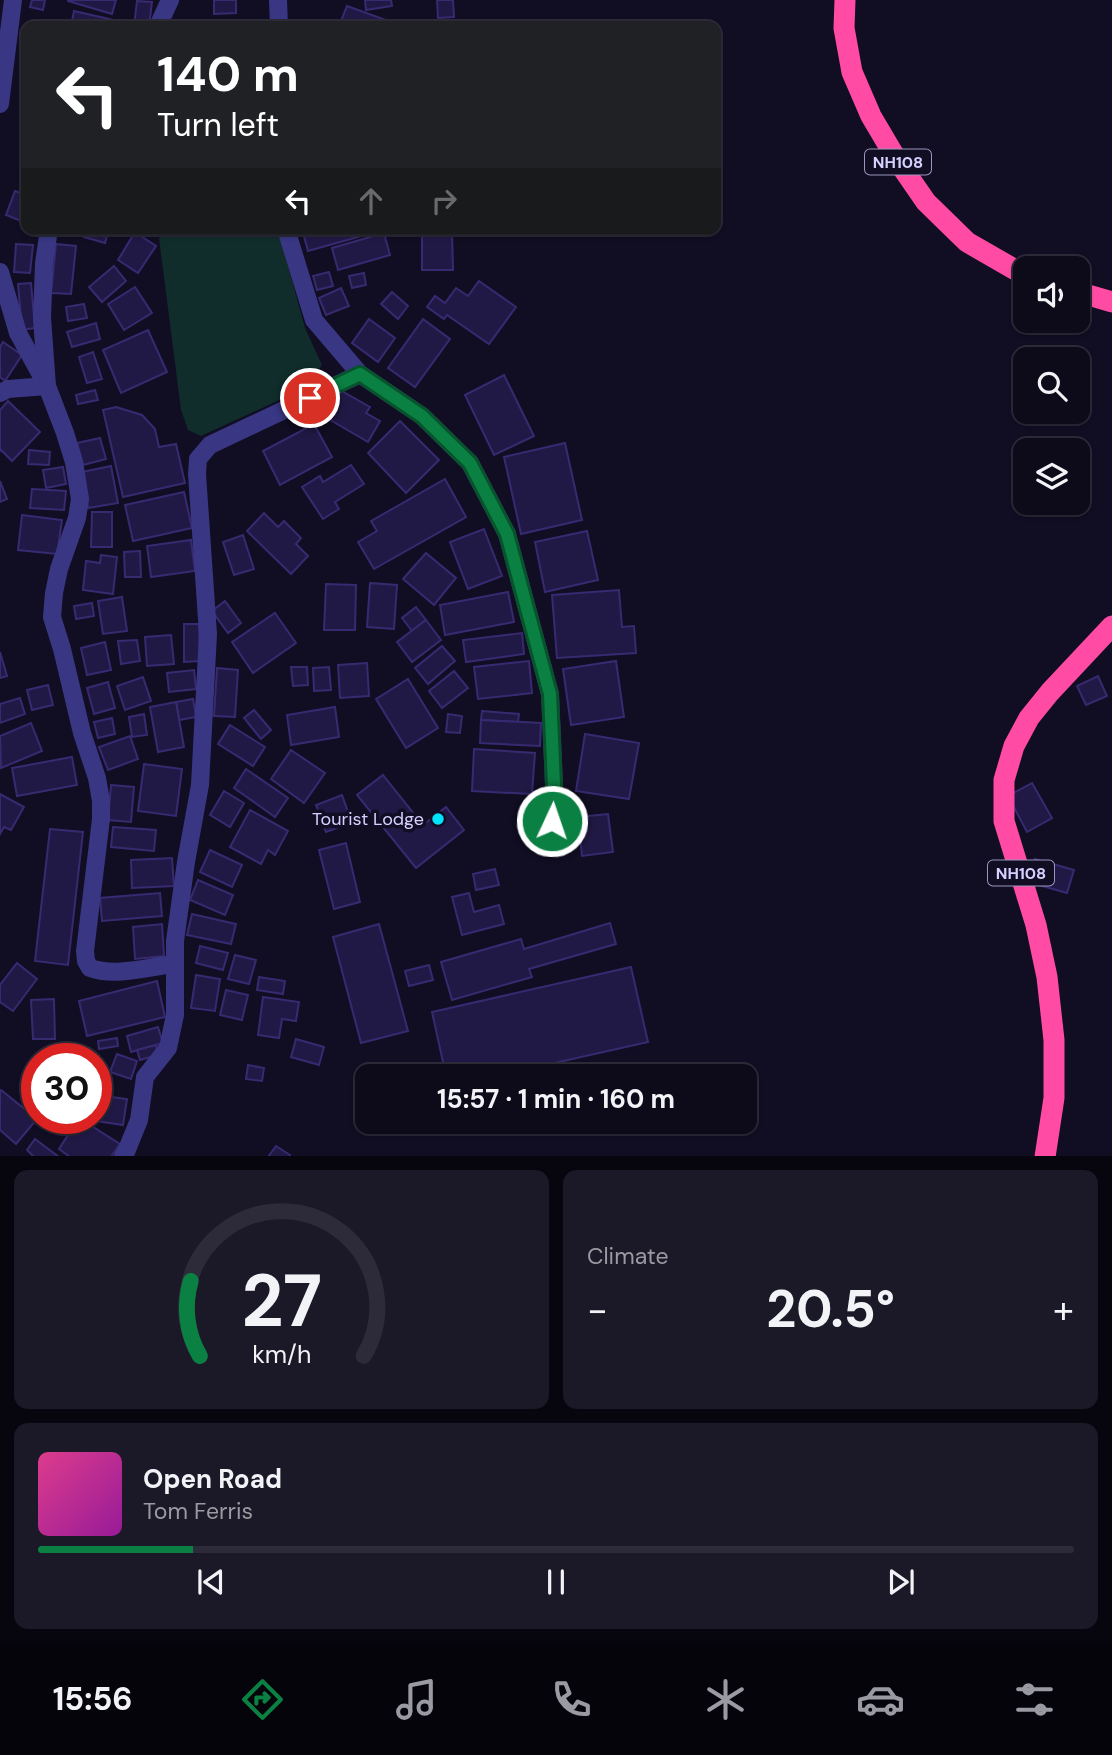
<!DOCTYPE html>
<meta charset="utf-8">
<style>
:root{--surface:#0d0a1a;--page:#1b1827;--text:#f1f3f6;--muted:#9a9aa2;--line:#2d2b39;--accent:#0b8043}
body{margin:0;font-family:"DM Sans",sans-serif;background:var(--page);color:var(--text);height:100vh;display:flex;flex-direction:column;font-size:26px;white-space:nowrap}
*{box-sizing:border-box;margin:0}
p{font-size:23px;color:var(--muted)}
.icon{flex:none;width:38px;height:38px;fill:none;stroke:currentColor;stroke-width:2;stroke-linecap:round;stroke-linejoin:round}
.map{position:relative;height:1156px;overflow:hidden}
.side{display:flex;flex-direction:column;gap:14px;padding:14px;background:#07060e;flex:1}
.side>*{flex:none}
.top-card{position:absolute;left:21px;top:21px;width:700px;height:214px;border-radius:14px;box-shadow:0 2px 5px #0004,0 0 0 2px var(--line);background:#202124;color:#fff;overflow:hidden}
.buttons{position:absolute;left:1013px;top:256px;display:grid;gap:14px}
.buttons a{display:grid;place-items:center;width:77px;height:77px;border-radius:14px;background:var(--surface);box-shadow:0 2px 5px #0004,0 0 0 2px var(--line);font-size:35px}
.speed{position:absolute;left:21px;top:1043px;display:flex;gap:14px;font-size:35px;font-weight:700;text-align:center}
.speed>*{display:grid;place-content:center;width:91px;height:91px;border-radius:50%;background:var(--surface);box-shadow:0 2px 5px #0004,0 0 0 2px var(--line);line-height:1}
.speed .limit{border:10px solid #d22;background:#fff;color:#111}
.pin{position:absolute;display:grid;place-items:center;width:60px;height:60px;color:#fff;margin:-30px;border:4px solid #fff;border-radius:50%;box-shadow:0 2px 7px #0007}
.me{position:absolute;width:77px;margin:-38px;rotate:3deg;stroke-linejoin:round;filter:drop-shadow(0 0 5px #0008)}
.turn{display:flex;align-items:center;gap:24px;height:147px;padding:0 21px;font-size:32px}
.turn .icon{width:91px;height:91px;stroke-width:2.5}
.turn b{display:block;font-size:49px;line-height:60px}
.lanes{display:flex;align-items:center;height:66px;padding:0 21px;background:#0003;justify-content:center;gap:35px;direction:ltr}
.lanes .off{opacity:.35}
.big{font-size:52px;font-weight:700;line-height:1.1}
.side .widget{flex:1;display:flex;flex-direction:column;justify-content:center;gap:10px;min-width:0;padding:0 24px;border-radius:14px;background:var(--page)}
.side .dial{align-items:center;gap:0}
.dial svg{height:182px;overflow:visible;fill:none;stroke:var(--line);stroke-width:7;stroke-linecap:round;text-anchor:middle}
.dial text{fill:var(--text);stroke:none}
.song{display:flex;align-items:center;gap:21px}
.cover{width:84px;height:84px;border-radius:10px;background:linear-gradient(135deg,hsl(330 70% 55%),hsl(300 70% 35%))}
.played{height:7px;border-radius:4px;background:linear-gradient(90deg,var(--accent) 15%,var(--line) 15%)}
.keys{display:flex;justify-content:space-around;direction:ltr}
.heat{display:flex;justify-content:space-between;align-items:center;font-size:38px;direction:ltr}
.side .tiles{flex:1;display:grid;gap:14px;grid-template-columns:1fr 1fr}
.widget:last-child{grid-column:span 2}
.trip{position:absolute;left:355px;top:1064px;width:402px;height:70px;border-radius:14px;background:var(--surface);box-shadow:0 2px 5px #0004,0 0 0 2px var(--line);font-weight:700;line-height:70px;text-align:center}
.menu{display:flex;height:112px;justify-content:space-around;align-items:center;background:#05040a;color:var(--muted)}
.menu .icon{width:49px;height:49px}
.menu .active{color:var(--accent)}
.menu b{font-size:32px;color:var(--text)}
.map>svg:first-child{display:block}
.green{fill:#102d2c}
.building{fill:#211945;stroke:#382a71;stroke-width:2}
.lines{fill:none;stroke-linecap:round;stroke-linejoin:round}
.minor{stroke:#393783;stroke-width:18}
.highway{stroke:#ff4ba3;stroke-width:21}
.route-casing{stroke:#07532c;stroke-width:18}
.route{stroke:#0b8043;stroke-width:12}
.poi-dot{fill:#00e4fb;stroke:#110d23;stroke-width:2.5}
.labels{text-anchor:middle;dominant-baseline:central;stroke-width:7;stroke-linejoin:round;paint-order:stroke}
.shield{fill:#110d23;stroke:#9a96bd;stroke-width:2}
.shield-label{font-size:16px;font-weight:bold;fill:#d5d0ff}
.poi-label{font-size:18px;fill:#d5d0ff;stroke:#110d23;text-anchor:end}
</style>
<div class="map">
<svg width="1112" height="1157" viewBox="0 0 1112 1157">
<rect width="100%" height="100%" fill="#110d23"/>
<path class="green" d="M 171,229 L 278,229 L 305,328 L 322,365 L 312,380 L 286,397 L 201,436 L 188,430 L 181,410 L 159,238 Z"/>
<g class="building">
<path d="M 32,0 L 45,0 L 43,10 L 30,7 Z"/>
<path d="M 68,0 L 116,0 L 112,14 L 68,1 Z"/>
<path d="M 214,0 L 236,0 L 236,13 L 214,14 Z"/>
<path d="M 365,0 L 391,0 L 392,6 L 366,10 Z"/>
<path d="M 437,0 L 453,0 L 454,17 L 438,18 Z"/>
<path d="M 137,1 L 152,2 L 149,26 L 134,26 Z"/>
<path d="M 347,6 L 386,20 L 384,26 L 354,26 L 341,21 Z"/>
<path d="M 74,11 L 127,23 L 126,26 L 71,26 Z"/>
<path d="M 15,191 L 26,195 L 26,223 L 6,215 Z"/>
<path d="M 86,229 L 109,229 L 105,243 L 84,237 Z"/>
<path d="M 302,229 L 363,229 L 365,235 L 308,251 Z"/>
<path d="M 422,230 L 452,230 L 453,270 L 422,270 Z"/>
<path d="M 135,232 L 156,246 L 138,273 L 118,260 Z"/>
<path d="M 384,233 L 390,255 L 338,270 L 332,248 Z"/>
<path d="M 16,244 L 33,245 L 30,273 L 14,272 Z"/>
<path d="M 56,244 L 76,246 L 71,294 L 51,293 Z"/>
<path d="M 114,266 L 126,281 L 102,302 L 89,287 Z"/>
<path d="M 329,272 L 333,286 L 317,290 L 313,276 Z"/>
<path d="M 364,273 L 366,285 L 352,288 L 349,276 Z"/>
<path d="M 479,281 L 516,307 L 489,344 L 447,315 L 444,319 L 427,307 L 435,296 L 445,303 L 456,288 L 468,296 Z"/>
<path d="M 31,283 L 35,328 L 22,330 L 18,284 Z"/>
<path d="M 135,287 L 152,313 L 124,330 L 108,304 Z"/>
<path d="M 341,288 L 349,306 L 326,315 L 319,298 Z"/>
<path d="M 392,292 L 408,306 L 398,319 L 381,304 Z"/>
<path d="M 84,304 L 87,318 L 68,321 L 66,307 Z"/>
<path d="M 369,319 L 395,338 L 378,362 L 352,343 Z"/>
<path d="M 423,319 L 450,339 L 415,387 L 388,368 Z"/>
<path d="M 96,323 L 100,339 L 72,347 L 67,332 Z"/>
<path d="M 148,330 L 167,372 L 121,393 L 103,350 Z"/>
<path d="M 3,342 L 22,355 L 5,381 L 0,377 L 0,347 Z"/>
<path d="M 93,352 L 102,379 L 87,383 L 79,357 Z"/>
<path d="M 504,375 L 534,436 L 494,455 L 465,395 Z"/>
<path d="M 95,390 L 98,400 L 78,404 L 76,395 Z"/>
<path d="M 340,390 L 370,407 L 366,413 L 380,421 L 368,442 L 325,417 Z"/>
<path d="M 8,401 L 40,432 L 12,461 L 1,450 L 0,451 L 0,410 Z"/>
<path d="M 116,407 L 142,415 L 155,429 L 159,447 L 176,444 L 185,483 L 123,497 L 103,410 Z"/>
<path d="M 400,421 L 439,460 L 406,493 L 368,453 Z"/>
<path d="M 314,424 L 332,457 L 280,485 L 263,451 Z"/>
<path d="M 100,438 L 106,459 L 83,465 L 77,443 Z"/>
<path d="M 565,443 L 582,520 L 521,534 L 504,457 Z"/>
<path d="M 29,450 L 50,452 L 49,465 L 28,464 Z"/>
<path d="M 351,465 L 364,484 L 335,502 L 339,509 L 323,519 L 302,487 L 320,476 L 323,482 Z"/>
<path d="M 111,466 L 118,503 L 88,508 L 82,472 Z"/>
<path d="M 63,467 L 66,484 L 46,488 L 43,470 Z"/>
<path d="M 445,479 L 466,517 L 374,569 L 358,542 L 377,531 L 371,521 Z"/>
<path d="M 0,481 L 7,499 L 0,502 Z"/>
<path d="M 32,489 L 66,491 L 64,510 L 30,508 Z"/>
<path d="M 184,492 L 192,528 L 133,541 L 125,505 Z"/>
<path d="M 92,512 L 112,512 L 112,547 L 91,547 Z"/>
<path d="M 264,513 L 278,527 L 284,521 L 301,538 L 296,544 L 308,556 L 291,574 L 247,531 Z"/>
<path d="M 22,515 L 62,520 L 57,554 L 18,550 Z"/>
<path d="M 484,529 L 502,576 L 468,589 L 450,542 Z"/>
<path d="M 587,531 L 598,580 L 545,592 L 535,542 Z"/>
<path d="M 243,535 L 254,569 L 234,575 L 223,542 Z"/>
<path d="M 191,540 L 195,571 L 151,577 L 147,546 Z"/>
<path d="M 140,551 L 141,577 L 125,577 L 124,552 Z"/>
<path d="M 426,553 L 456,578 L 434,605 L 403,579 Z"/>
<path d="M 101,555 L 117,557 L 113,594 L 83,590 L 86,561 L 100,563 Z"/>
<path d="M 370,583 L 397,585 L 394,629 L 367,627 Z"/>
<path d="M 326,584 L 356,585 L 355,630 L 324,630 Z"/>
<path d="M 619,590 L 622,627 L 634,626 L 636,653 L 557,658 L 552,595 Z"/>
<path d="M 508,592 L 514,622 L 445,635 L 440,605 Z"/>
<path d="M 122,597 L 127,631 L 103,634 L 98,601 Z"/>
<path d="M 225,601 L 241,623 L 228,633 L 212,611 Z"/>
<path d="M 92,603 L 94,616 L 76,619 L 74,606 Z"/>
<path d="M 416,607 L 426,620 L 412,631 L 402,618 Z"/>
<path d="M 275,613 L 296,643 L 253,673 L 232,642 Z"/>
<path d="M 426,620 L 441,640 L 412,662 L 397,642 Z"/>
<path d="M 184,624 L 199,624 L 200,661 L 184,662 Z"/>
<path d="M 522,633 L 524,654 L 466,662 L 463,640 Z"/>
<path d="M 171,635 L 174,664 L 147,666 L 145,637 Z"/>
<path d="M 137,640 L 140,661 L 121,664 L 118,641 Z"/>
<path d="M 105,642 L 111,670 L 87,675 L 81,648 Z"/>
<path d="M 442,646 L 455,661 L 428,684 L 415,668 Z"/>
<path d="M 0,652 L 7,676 L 0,678 Z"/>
<path d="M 529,661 L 532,693 L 478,699 L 474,667 Z"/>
<path d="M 616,661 L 624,717 L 571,725 L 563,669 Z"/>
<path d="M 367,663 L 369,696 L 340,698 L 338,665 Z"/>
<path d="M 291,667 L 307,667 L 308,685 L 293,686 Z"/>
<path d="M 329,667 L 331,690 L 314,691 L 313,668 Z"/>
<path d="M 217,668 L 238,670 L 235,717 L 214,716 Z"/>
<path d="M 194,670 L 196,689 L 169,692 L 167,673 Z"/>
<path d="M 454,671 L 468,688 L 442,708 L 429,691 Z"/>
<path d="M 1098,676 L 1107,696 L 1086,705 L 1077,686 Z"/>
<path d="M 143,677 L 151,701 L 125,710 L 117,686 Z"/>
<path d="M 408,679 L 438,728 L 406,748 L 376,699 Z"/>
<path d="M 108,682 L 115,708 L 94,714 L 87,688 Z"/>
<path d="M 48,685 L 53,705 L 32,710 L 27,690 Z"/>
<path d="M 20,698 L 25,714 L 0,723 L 0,704 Z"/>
<path d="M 193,699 L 196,717 L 179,720 L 176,702 Z"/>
<path d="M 176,702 L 184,747 L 158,752 L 150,707 Z"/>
<path d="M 335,707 L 339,737 L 291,745 L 287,715 Z"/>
<path d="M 254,710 L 271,730 L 261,739 L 244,718 Z"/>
<path d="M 482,711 L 519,714 L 518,722 L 481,720 Z"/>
<path d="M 144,714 L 147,735 L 132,737 L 129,717 Z"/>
<path d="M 448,714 L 462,716 L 460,733 L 446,732 Z"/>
<path d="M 112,718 L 115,734 L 98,738 L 94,722 Z"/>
<path d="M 481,720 L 541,723 L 540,746 L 480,743 Z"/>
<path d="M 31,723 L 42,751 L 1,768 L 0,736 Z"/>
<path d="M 230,725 L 265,747 L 253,766 L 218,744 Z"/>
<path d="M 585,734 L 639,743 L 629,799 L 576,791 Z"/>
<path d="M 130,736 L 138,759 L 108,770 L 99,747 Z"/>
<path d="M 474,749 L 535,753 L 532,794 L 472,791 Z"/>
<path d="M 291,750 L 325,773 L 304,803 L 271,779 Z"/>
<path d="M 72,757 L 77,785 L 17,796 L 12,768 Z"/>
<path d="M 144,764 L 182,769 L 176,816 L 138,811 Z"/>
<path d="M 246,769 L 288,798 L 275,817 L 234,788 Z"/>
<path d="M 383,775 L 423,825 L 446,807 L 464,830 L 416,868 L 357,795 Z"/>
<path d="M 1032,783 L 1052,818 L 1027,832 L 1008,796 Z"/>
<path d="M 111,785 L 134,787 L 131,822 L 108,820 Z"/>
<path d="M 224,791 L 244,803 L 230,827 L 210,815 Z"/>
<path d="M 0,794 L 24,807 L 11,830 L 4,827 L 0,834 Z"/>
<path d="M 342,795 L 352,823 L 326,832 L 316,805 Z"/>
<path d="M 250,810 L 288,831 L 275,855 L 268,850 L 261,864 L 230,847 Z"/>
<path d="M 608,814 L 613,852 L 582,856 L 578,817 Z"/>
<path d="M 113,827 L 156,830 L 154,851 L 111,847 Z"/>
<path d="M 50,829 L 83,832 L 68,965 L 35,961 Z"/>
<path d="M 346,843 L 360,902 L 334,909 L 319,850 Z"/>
<path d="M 210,850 L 242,865 L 232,887 L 200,872 Z"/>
<path d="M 172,858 L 174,886 L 132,888 L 131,860 Z"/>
<path d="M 1035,859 L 1074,870 L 1067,893 L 1028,882 Z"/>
<path d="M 495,869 L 499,885 L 476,890 L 473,874 Z"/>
<path d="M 198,880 L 233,895 L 225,915 L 190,900 Z"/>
<path d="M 160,893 L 162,916 L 102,921 L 100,898 Z"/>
<path d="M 469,893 L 474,912 L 499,905 L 504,924 L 462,935 L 452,897 Z"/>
<path d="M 192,914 L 236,924 L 231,944 L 187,935 Z"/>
<path d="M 610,923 L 616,944 L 529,969 L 532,977 L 452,1000 L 441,962 L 521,939 L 524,949 Z"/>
<path d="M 162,924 L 164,956 L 135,959 L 133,927 Z"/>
<path d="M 379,924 L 408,1031 L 361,1043 L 333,937 Z"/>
<path d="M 200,946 L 228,953 L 223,970 L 196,963 Z"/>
<path d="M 235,955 L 256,960 L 249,984 L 228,979 Z"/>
<path d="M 17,963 L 37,979 L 13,1011 L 0,1002 L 0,985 Z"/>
<path d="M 429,965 L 433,980 L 409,986 L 405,971 Z"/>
<path d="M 631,967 L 648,1042 L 497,1076 L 446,1076 L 432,1012 Z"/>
<path d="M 196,975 L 220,979 L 215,1011 L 191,1008 Z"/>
<path d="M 259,977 L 285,981 L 283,994 L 257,990 Z"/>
<path d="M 157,981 L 165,1017 L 87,1036 L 79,1001 Z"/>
<path d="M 226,990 L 248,995 L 242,1020 L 220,1015 Z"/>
<path d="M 263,997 L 299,1002 L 296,1021 L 282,1019 L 279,1038 L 258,1035 Z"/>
<path d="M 54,999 L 55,1039 L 33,1039 L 31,1000 Z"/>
<path d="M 158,1027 L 163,1043 L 131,1052 L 127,1036 Z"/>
<path d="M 117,1038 L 118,1046 L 99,1049 L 98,1041 Z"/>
<path d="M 296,1039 L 324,1047 L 319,1065 L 291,1057 Z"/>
<path d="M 156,1045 L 158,1055 L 140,1060 L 137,1050 Z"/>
<path d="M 117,1054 L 137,1061 L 131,1079 L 110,1072 Z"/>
<path d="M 248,1065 L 264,1068 L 262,1081 L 246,1079 Z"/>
<path d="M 1,1090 L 37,1119 L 16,1144 L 0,1130 L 0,1091 Z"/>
<path d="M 37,1091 L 37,1110 L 28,1103 Z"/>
<path d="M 96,1095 L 127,1099 L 123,1125 L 89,1120 L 89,1118 L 96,1118 Z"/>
<path d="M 79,1118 L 120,1144 L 111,1157 L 70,1157 L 59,1149 Z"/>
<path d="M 35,1139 L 59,1157 L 34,1157 L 27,1150 Z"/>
<path d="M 276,1146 L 290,1155 L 289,1157 L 268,1157 Z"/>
</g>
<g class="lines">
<g class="minor">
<path d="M 278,0 L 279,26"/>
<path d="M 158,26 L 170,0"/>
<path d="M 0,104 L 13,0"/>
<path d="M 49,229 L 44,263 L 42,318 L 47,386 L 65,433 L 74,462 L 80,499 L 77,518 L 59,569 L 54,593 L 52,617 L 62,649 L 82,733 L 97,778 L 101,801 L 101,819 L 85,951 L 86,961 L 90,968 C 115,977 148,967 174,964"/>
<path d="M 286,229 L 314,320 L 360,374 L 422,416 L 470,463 L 507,534 L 550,694 L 554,785 L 552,821"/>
<path d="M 0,272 L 18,333 L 47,386 L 8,389 L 0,393"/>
<path d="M 123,1157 L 126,1152 L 139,1120 L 145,1077 L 168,1048 L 175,1015 L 175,941 L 186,862 L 200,785 L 208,634 L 197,474 L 198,459 L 210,445 L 360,374"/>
</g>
<g class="highway">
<path d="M 845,0 L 844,28 L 852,72 L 871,116 L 897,160 L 926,202 L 967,242 L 1026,276"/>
<path d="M 1078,292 L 1112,302"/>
<path d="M 1045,1157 L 1054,1098 L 1054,1040 L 1047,977 L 1036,925 L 1004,821 L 1004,780 L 1014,746 L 1029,718 L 1050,692 L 1112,626"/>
</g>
</g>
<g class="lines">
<g class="route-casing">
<path id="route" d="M 310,398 L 360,374 L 422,416 L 470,463 L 507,534 L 550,694 L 554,785 L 552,821"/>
</g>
<use href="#route" class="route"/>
</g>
<circle class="poi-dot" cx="438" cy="819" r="7"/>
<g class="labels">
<g class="shield">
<rect x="865" y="149.5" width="66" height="25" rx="5"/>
<rect x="988" y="860.5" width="66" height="25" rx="5"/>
</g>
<g class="shield-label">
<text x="898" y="162">NH108</text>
<text x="1021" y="873">NH108</text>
</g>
<g class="poi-label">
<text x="424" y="819">Tourist Lodge</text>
</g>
</g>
</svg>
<div class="buttons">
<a><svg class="icon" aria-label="sound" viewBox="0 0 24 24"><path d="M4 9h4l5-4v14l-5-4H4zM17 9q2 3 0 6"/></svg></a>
<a><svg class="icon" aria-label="search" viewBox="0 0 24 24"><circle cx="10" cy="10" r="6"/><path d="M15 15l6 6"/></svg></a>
<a><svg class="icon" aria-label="layers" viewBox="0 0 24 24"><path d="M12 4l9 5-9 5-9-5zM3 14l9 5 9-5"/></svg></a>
</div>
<div class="speed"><div class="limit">30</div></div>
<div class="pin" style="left:310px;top:398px;background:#d93025"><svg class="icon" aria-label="arrive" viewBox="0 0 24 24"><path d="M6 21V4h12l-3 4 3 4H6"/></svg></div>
<svg class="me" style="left:552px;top:821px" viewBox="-20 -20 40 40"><circle r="17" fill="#0b8043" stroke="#fff" stroke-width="3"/><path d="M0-11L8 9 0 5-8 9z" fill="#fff"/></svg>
<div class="trip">15:57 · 1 min · 160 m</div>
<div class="top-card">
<div class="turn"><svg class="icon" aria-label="left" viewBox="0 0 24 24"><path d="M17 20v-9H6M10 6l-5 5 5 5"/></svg><div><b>140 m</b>Turn left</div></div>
<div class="lanes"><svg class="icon" aria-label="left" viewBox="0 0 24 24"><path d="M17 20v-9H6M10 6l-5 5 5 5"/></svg><svg class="icon off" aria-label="ahead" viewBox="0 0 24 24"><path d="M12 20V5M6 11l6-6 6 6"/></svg><svg class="icon off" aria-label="right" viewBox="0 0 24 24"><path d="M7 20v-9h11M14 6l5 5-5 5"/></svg></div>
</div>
</div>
<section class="side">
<div class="tiles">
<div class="widget dial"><svg viewBox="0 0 100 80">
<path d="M14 69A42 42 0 1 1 86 69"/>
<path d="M14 69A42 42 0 0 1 10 36" stroke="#0b8043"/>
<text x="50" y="56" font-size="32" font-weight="700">27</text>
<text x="50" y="72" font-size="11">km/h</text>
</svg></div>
<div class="widget"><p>Climate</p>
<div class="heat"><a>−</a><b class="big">20.5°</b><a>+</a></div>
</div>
<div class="widget">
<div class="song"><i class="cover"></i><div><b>Open Road</b><p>Tom Ferris</p></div></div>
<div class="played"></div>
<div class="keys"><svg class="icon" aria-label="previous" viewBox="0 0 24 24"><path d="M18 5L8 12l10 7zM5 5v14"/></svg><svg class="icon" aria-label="pause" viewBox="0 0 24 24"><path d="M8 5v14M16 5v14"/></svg><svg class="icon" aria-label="next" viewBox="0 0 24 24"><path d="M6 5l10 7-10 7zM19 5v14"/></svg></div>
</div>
</div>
</section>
<nav class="menu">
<b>15:56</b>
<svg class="icon active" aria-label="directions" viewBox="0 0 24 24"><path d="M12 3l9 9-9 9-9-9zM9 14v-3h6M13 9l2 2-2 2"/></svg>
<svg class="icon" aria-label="music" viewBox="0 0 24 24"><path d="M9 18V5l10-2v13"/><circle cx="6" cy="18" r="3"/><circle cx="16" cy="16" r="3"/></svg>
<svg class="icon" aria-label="phone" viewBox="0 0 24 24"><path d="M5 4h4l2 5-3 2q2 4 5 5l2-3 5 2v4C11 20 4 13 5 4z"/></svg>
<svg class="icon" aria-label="climate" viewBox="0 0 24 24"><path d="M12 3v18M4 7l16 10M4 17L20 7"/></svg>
<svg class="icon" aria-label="car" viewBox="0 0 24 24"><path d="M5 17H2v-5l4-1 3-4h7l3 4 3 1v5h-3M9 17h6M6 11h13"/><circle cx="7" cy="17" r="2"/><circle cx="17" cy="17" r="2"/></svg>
<svg class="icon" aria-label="filters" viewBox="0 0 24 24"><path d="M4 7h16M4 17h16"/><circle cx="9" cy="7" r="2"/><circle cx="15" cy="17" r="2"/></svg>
</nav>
